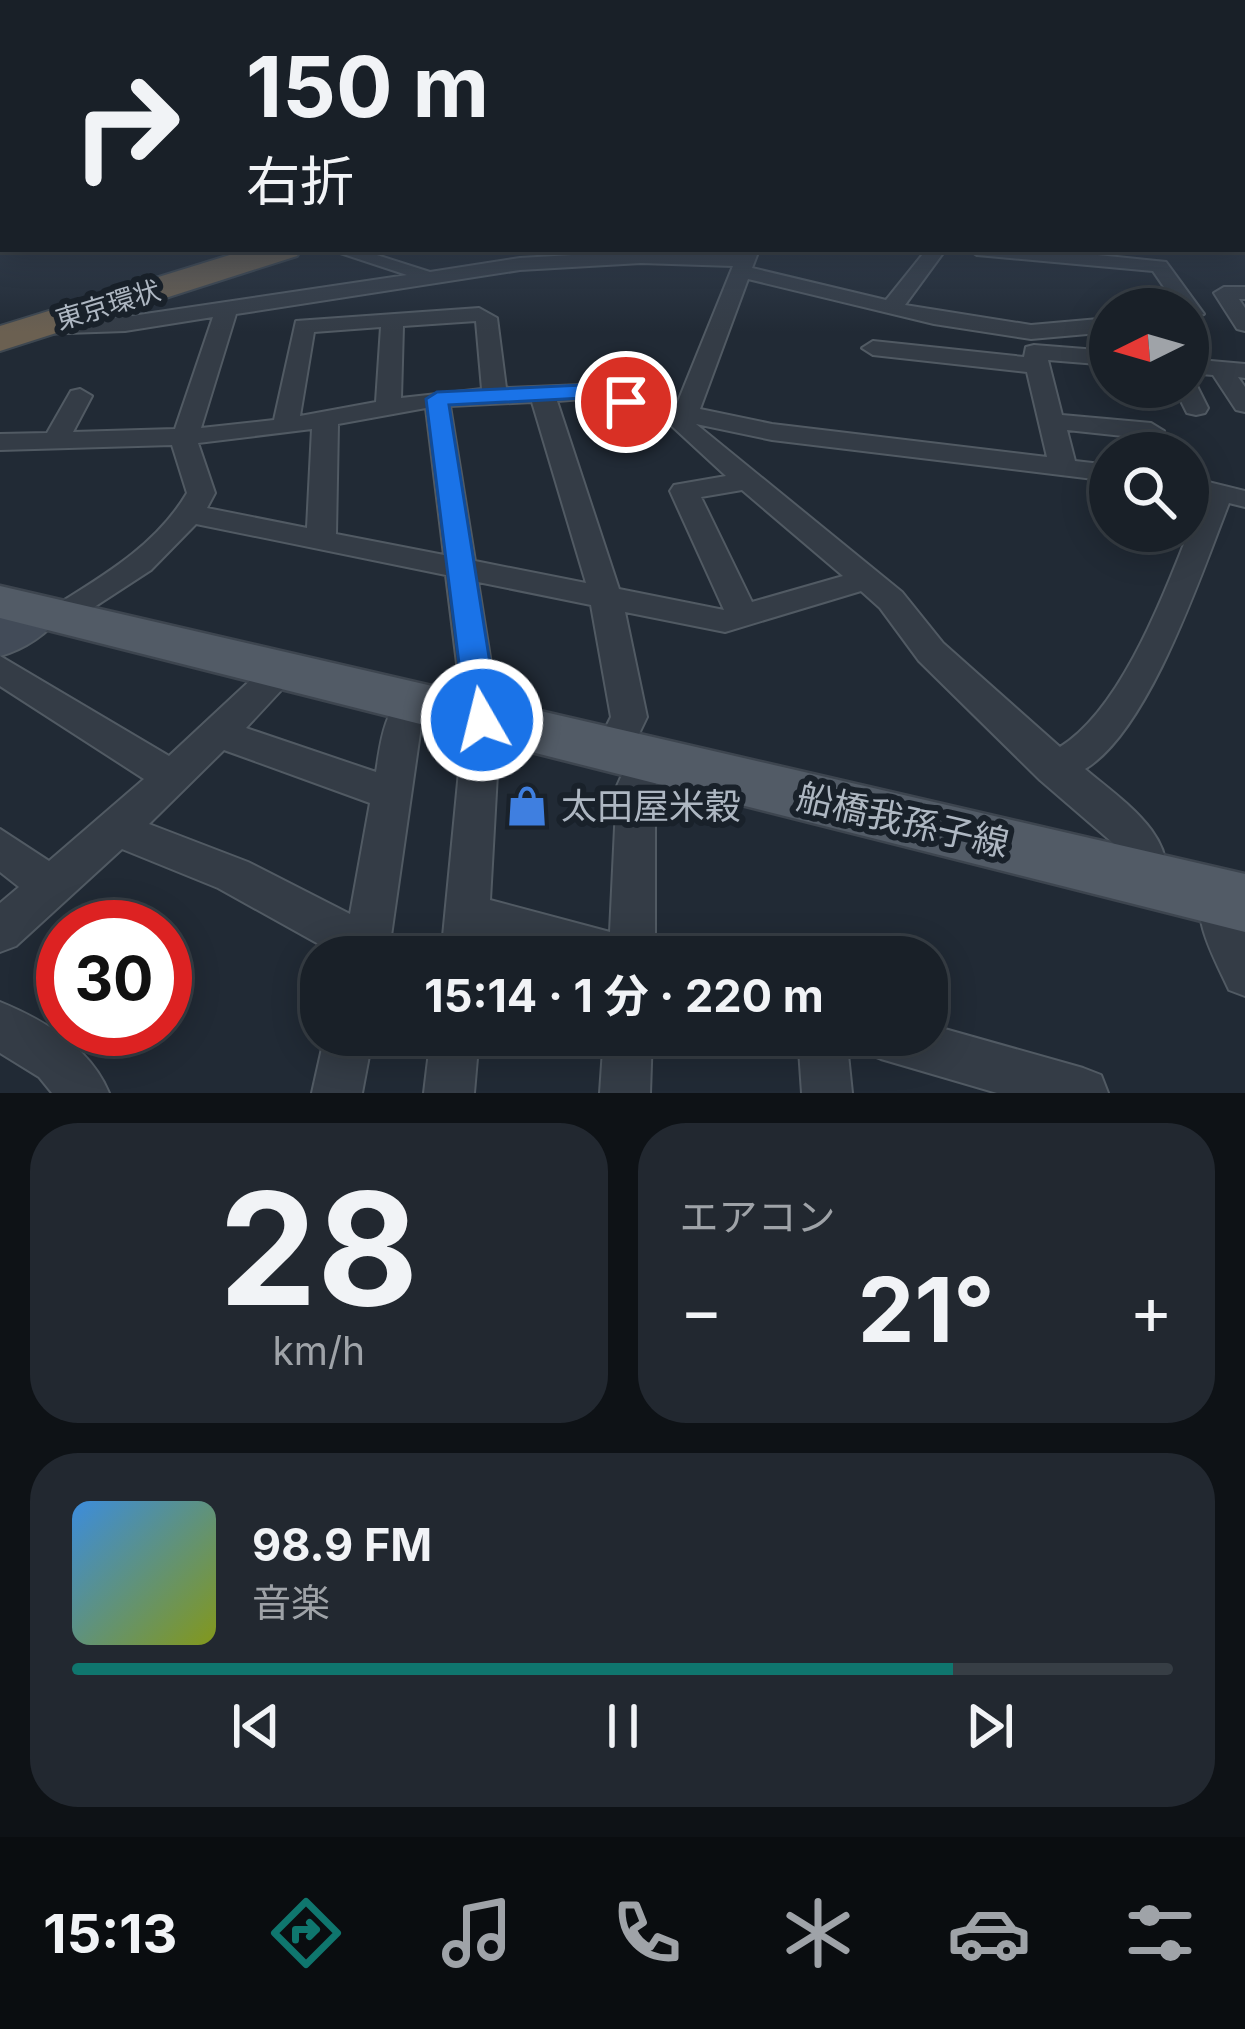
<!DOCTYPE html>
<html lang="ja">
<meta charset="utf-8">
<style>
:root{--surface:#192028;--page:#222830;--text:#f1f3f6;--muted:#9fa3a8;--line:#373e45;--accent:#0f766e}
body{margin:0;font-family:Inter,"Noto Sans JP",sans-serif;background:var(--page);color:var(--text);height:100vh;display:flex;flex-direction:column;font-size:45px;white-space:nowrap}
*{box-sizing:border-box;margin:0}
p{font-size:39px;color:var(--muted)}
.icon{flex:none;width:66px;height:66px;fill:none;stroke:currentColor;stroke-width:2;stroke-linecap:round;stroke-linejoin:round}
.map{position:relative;height:1093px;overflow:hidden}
.panel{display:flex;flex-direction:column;gap:30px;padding:30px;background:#0e1216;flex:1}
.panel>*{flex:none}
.guide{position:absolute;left:0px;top:0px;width:1245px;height:252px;box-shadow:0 6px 30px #0003,0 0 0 3px var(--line);background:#192028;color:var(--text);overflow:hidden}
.needle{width:78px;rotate:265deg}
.controls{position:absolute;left:1089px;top:288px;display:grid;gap:24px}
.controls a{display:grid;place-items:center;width:120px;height:120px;border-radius:50%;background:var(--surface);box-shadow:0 6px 30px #0003,0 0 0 3px var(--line);font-size:60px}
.speed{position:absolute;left:36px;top:900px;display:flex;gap:24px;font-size:60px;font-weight:700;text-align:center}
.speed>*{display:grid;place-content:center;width:156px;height:156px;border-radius:50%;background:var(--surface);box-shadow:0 6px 30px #0003,0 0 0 3px var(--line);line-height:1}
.speed .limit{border:18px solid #d22;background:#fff;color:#111}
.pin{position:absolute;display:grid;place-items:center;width:102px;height:102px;color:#fff;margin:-51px;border:6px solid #fff;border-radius:50%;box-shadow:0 3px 12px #0007}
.me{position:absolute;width:132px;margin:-66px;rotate:352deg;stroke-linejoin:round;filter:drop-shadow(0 0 9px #0008)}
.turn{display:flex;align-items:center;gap:42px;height:252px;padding:0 48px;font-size:54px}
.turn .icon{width:156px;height:156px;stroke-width:2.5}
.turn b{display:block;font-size:84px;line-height:102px}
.big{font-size:90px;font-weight:700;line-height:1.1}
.panel .widget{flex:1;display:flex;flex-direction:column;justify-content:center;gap:18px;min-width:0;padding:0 42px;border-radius:48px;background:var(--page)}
.panel .dial{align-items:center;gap:0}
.dial b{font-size:156px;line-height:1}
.song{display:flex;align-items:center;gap:36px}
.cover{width:144px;height:144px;border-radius:18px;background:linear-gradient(135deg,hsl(210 70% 55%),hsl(70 70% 35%))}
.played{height:12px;border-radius:6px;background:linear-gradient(90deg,var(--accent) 80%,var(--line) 80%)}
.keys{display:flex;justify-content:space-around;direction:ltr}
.heat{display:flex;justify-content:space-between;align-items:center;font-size:66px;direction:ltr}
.panel .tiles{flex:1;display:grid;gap:30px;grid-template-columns:1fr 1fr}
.widget:last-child{grid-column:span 2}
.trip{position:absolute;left:300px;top:936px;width:648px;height:120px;border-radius:48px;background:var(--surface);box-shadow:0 6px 30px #0003,0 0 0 3px var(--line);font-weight:700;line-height:120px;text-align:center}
.tabs{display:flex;height:192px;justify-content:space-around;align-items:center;background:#0a0d10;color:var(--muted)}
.tabs .icon{width:84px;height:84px}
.tabs .selected{color:var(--accent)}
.tabs b{font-size:54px;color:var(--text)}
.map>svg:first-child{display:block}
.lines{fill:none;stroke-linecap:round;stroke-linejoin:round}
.street-casing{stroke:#515a63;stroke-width:4}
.secondary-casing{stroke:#515a63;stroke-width:4}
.primary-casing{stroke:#3d454f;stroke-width:5}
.highway-casing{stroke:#3e4750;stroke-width:4}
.street{fill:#343c46;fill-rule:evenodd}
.secondary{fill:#424b58;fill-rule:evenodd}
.primary{fill:#525b66;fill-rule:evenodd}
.highway{fill:#6b6051;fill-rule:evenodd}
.route{fill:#1a73e8;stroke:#114b97;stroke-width:3}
.labels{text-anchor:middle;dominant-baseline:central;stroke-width:12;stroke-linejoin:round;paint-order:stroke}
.far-street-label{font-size:27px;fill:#aeb7c2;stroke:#19212a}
.near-poi-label{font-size:36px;fill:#aeb7c2;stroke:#19212a;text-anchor:start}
.near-street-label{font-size:36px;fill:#aeb7c2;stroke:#19212a}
</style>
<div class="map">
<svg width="1245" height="1093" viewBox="0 0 1245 1093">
<rect width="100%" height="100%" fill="#212a35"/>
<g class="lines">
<g class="street-casing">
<g id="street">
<path d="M 328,249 L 358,249 L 430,272 L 520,258 L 641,251 L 737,255 L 747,249 L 757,255 L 752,268 L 886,300 L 927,249 L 946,249 L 905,305 L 1031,325 L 1110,318 L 1110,332 L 1031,339 L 934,324 L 748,279 L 700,409 L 772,424 L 1047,457 L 1027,372 L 873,355 L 862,348 L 873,341 L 1024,357 L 1026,347 L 1034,345 L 1110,351 L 1110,365 L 1048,360 L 1062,415 L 1151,423 L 1164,431 L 1151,439 L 1067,430 L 1075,461 L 1110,465 L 1110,481 L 772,440 L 696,424 L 902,592 L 943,643 L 1060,747 C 1129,704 1172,570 1203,497 L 1188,493 L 1188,477 L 1245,491 L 1245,507 L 1229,503 C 1202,572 1149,731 1085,769 C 1119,798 1185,840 1161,891 L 1146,897 L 1131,891 L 1120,849 L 1040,780 L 919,661 L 880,608 L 861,591 L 725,632 L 625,612 L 647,717 L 626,761 L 613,766 L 600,761 L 594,751 L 611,717 L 591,605 L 478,582 L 500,720 L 490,900 L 610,932 L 617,786 L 634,748 L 647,744 L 660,748 L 666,759 L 655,786 L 655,957 L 548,957 L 488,940 L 487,957 L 441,957 L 464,720 L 446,575 L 196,524 L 151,570 L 62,628 L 50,625 L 46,617 L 50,609 C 101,577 156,546 187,493 L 172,445 L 0,450 L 0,434 L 47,433 L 71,391 L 80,389 L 92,396 L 73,432 L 175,429 L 213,317 L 125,331 L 37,334 L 29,332 L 29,322 L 125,317 L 407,275 ZM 641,263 L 733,266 L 677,404 L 583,385 L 506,388 L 497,318 L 479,308 L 296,321 L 274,420 L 201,428 L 236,314 L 520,270 ZM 476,321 L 482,389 L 401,398 L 403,326 ZM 381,327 L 376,402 L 300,416 L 314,332 ZM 583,399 L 661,416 L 726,476 L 674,485 L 670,491 L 724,610 L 619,589 L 557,401 ZM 532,402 L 586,583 L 475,561 L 450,406 ZM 426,408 L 444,555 L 336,534 L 338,424 ZM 312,429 L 307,528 L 207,508 L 215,493 L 198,443 ZM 742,490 L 843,576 L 752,602 L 701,497 Z"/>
<path d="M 968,249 L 1039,249 L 1166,262 L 1204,314 L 1188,319 L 1188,309 L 1179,309 L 1153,271 L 977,255 Z"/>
<path d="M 1224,287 L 1245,287 L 1245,299 L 1239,299 L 1245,308 L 1245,331 L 1237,329 L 1214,293 Z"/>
<path d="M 1188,359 L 1245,364 L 1245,378 L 1238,377 L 1245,387 L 1245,412 L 1236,410 L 1213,375 L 1188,373 Z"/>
<path d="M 1188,380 L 1195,382 L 1208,408 L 1205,413 L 1196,415 L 1187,413 L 1174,387 L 1188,387 Z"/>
<path d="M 0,656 L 169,756 L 270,662 L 282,658 L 294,662 L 299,671 L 246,728 L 376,772 C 381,743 386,681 430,694 L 435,704 L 421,726 L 388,957 L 342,957 L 218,888 L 122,849 L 16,946 L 0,952 L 0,903 L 19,887 L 0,872 L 0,829 L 49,861 L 144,779 L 0,686 ZM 224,750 L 370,803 L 350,914 L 248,862 L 149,824 Z"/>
<path d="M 1219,878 L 1234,883 L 1245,917 L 1245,996 L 1229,990 C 1215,959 1189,916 1204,883 Z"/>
<path d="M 0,1002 C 44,1020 90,1047 109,1093 L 52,1093 L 39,1077 L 0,1053 Z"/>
<path d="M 927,1024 L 1083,1068 L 1101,1075 L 1108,1093 L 997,1093 L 881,1059 L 864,1052 L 857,1035 L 927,1035 Z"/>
<path d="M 325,1035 L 373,1035 L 362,1093 L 312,1093 Z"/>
<path d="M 431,1035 L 479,1035 L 474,1093 L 424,1093 Z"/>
<path d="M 604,1035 L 652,1035 L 650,1093 L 600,1093 Z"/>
<path d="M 798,1035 L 846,1035 L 852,1093 L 802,1093 Z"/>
</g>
</g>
<g class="secondary-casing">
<path id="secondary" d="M 40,597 L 56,601 L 63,612 C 50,633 23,650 0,656 L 0,617 Z"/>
</g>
<g class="primary-casing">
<path id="primary" d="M 0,586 L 1245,874 L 1245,932 L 0,618 Z"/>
</g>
<g class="highway-casing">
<path id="highway" d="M 249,249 L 302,249 L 297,256 L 0,351 L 0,326 Z"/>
</g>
<use href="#street" class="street"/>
<use href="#secondary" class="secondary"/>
<use href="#primary" class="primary"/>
<use href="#highway" class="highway"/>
</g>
<linearGradient id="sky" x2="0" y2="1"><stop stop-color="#12171d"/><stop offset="0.54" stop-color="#3d4a5c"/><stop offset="1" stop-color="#3d4a5c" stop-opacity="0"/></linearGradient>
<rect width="1245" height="332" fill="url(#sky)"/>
<path class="route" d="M 583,385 L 637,402 L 626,409 L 583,398 L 449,405 L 499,720 L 494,729 L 482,732 L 470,729 L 466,720 L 426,399 L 437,392 Z"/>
<defs>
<g id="shop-bare" transform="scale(3.24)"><path d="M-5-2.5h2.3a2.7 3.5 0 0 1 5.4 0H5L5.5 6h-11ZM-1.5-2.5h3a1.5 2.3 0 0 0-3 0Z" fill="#3f7fe0" stroke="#19212a" stroke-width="2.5" paint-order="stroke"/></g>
</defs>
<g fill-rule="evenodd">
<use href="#shop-bare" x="527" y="806"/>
</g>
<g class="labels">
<g class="far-street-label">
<text transform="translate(108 305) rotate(-17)">東京環状</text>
</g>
<g class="near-poi-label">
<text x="561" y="806">太田屋米穀</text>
</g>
<g class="near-street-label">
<text transform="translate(903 820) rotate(13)">船橋我孫子線</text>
</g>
</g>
</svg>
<div class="controls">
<a><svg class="needle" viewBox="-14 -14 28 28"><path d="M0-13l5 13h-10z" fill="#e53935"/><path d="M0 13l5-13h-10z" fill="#9fa3a8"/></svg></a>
<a><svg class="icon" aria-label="search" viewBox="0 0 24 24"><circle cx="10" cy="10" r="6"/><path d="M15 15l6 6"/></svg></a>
</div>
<div class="speed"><div class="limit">30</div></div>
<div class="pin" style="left:626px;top:402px;background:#d93025"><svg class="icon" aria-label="arrive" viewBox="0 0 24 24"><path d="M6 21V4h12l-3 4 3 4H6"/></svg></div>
<svg class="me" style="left:482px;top:720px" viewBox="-20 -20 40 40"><circle r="17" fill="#1a73e8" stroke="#fff" stroke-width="3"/><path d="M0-11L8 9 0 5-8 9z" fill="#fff"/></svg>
<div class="trip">15:14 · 1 分 · 220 m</div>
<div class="guide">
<div class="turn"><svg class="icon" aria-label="right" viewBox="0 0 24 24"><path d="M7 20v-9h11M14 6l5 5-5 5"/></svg><div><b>150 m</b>右折</div></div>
</div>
</div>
<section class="panel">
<div class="tiles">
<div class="widget dial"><b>28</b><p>km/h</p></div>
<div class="widget"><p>エアコン</p>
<div class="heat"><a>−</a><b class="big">21°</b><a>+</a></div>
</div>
<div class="widget">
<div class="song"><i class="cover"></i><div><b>98.9 FM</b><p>音楽</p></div></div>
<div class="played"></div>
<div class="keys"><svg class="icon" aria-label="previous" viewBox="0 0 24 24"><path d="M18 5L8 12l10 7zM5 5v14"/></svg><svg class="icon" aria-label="pause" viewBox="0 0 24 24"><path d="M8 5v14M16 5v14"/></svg><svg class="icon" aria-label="next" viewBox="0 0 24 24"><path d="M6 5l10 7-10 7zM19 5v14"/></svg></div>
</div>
</div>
</section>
<nav class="tabs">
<b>15:13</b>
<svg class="icon selected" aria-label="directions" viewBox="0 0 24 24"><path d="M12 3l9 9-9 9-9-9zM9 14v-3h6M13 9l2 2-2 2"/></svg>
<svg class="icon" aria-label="music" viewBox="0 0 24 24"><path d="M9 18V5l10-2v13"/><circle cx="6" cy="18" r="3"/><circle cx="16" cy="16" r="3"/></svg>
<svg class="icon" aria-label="phone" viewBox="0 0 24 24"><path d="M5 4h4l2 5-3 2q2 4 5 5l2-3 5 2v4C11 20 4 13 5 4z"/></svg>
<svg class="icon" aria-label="climate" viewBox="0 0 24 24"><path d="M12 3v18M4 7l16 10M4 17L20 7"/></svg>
<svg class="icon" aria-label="car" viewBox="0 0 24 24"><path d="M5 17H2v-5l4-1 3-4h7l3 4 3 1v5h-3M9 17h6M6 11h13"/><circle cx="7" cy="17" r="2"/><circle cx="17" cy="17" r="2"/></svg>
<svg class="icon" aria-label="filters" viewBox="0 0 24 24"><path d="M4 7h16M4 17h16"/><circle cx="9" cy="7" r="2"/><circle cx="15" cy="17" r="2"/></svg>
</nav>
